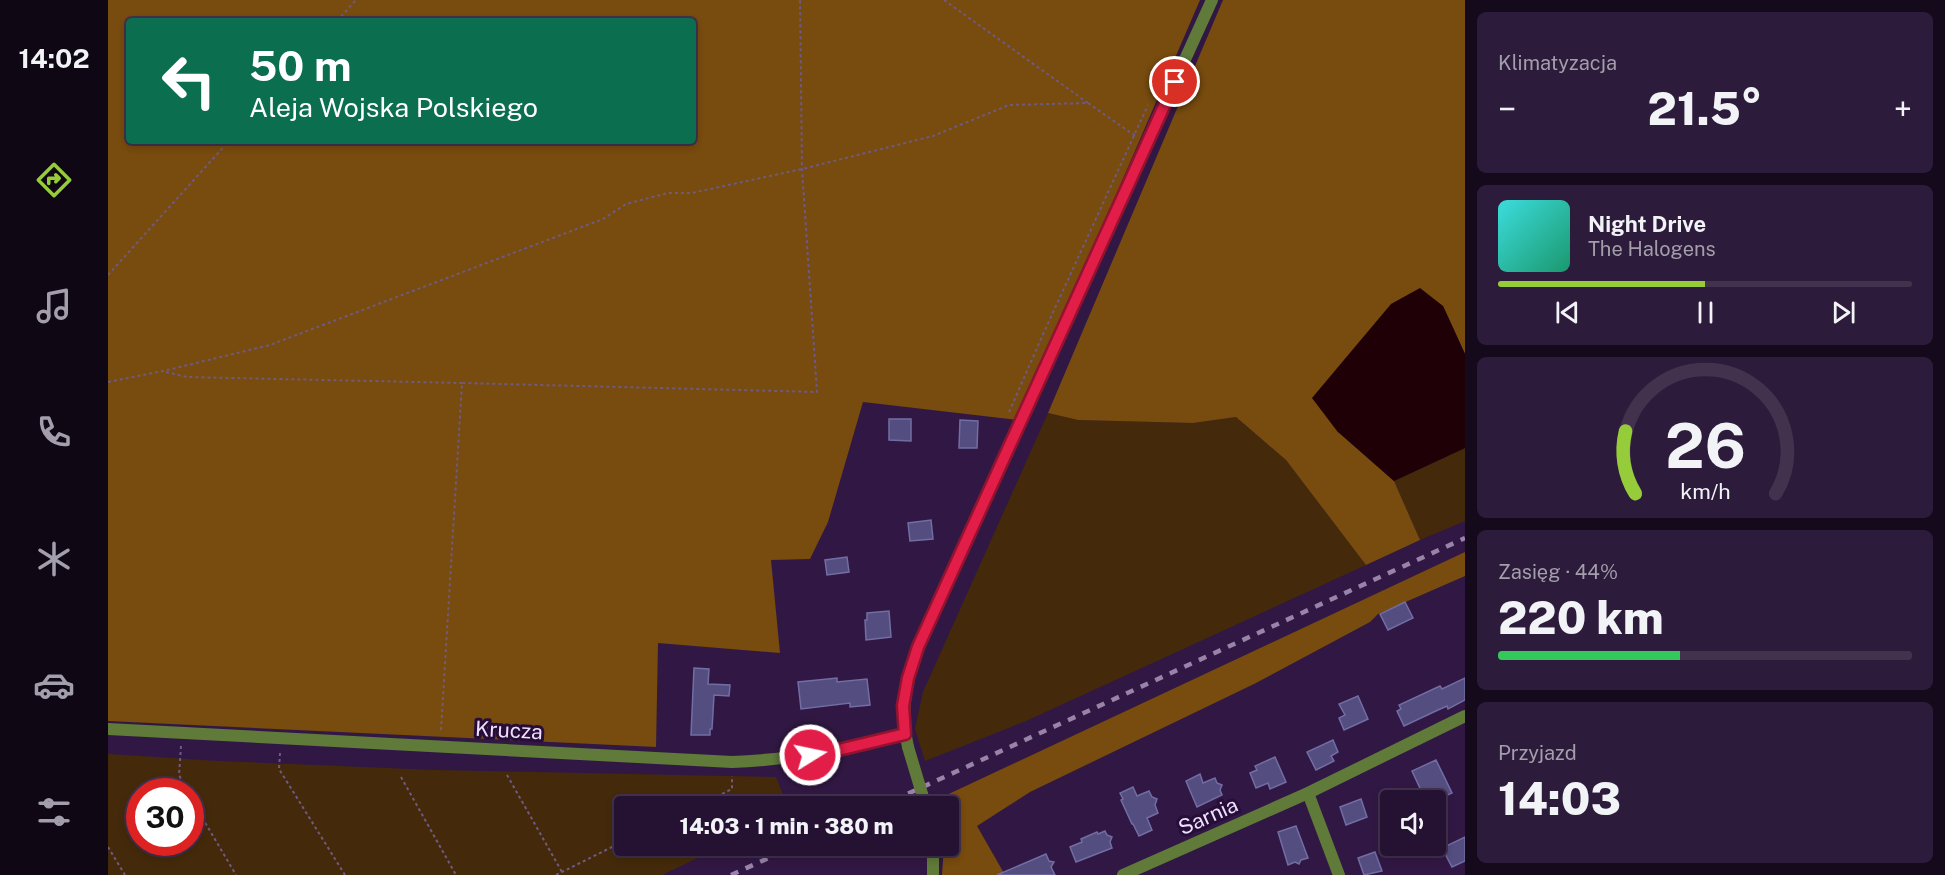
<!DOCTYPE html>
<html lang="pl">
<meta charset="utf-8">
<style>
:root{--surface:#251233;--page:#2d1b3b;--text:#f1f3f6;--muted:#a39eac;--line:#42324e;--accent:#96cc3a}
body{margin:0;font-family:"Public Sans",sans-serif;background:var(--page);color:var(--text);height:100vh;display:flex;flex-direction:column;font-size:22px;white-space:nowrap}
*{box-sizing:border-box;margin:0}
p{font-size:20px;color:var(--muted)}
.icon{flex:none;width:33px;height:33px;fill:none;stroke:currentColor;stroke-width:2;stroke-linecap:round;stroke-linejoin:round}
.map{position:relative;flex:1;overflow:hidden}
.details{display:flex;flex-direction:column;gap:12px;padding:12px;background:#140a1c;width:480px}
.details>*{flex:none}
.banner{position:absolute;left:18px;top:18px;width:570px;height:126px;border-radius:6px;box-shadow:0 3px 9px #0003,0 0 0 2px var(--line);background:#0b6e4f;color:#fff;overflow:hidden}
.controls{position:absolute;left:1272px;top:790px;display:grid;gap:12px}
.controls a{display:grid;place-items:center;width:66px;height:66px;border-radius:6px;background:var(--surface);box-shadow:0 3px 9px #0003,0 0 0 2px var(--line);font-size:30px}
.speed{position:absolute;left:18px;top:778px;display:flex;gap:12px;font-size:30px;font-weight:700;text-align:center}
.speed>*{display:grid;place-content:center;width:78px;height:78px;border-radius:50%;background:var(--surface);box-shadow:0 3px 9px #0003,0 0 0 2px var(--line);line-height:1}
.speed .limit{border:9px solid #d22;background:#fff;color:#111}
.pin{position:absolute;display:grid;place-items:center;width:51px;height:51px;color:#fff;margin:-26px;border:3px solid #fff;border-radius:50%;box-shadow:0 2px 6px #0007}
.me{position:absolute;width:66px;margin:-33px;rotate:80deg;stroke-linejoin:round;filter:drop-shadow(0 0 4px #0008)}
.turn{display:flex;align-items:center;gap:21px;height:126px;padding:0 24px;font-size:27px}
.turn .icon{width:78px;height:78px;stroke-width:2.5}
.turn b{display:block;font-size:42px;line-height:51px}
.big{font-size:45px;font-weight:800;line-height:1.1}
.details .widget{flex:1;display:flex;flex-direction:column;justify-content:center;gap:9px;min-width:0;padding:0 21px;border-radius:9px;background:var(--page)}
.details .dial{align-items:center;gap:0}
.dial svg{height:156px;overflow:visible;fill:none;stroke:var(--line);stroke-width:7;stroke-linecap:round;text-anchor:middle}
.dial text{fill:var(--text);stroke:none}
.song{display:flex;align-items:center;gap:18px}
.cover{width:72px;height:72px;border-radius:9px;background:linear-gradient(135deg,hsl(180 70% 55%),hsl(160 70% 35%))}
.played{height:6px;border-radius:3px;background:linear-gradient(90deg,var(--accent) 50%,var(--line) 50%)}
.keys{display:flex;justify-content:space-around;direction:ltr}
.heat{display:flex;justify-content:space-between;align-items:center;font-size:33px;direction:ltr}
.charge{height:9px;border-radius:4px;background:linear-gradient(90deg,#34c759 44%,var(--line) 0)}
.trip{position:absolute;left:506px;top:796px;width:345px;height:60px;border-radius:6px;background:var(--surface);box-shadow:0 3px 9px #0003,0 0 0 2px var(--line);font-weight:800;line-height:60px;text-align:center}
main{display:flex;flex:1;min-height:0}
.dock{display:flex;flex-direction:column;width:108px;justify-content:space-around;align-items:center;background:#0f0714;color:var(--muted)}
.dock .icon{width:42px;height:42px}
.dock .active{color:var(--accent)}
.dock b{font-size:27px;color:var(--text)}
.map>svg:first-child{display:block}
.green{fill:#442a0a;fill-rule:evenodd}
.forest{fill:#784b0e;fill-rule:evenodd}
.water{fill:#1e0006}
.building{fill:#534d80;stroke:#726da3;stroke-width:1.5}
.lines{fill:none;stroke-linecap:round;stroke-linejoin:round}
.path{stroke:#6f5a81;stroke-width:2;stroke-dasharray:3 3;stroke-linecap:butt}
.minor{stroke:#607a3a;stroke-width:12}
.tertiary{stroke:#607a3a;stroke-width:12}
.rail{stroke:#9884a8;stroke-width:4.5;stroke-dasharray:8 8;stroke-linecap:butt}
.tertiary-bridge{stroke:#607a3a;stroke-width:12}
.route-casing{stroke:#92132f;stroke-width:15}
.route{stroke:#e11d48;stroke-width:10}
.labels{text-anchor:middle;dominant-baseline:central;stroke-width:6;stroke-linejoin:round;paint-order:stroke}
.street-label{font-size:21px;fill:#efe1fd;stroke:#270e39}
</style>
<main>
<nav class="dock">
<b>14:02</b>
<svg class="icon active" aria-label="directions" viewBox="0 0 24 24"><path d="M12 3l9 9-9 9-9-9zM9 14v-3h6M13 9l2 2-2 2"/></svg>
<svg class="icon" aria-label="music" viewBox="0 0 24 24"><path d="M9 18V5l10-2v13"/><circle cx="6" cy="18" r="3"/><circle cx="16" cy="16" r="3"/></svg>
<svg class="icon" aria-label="phone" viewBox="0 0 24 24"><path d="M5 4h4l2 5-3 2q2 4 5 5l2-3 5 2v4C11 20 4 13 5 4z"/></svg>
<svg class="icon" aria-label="climate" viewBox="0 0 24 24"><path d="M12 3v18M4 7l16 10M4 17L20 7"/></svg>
<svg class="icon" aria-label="car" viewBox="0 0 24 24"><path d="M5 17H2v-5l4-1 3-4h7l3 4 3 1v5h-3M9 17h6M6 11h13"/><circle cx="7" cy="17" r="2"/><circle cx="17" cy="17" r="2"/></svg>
<svg class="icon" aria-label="filters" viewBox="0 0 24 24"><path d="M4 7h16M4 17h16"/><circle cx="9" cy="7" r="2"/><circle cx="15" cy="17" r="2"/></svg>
</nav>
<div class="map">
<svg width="1357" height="875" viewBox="0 0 1357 875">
<rect width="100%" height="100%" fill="#311844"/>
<g class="green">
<path d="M 940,413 L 970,420 L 1085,423 L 1128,417 L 1178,460 L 1258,565 L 918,721 L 817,761 L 807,729 L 815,692 Z"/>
<path d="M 1357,448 L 1357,521 L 1312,540 L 1286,481 Z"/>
<path d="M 0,754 L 109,761 L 327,770 L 668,777 L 680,807 L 516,807 L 516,846 L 615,846 L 554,875 L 0,875 ZM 32,792 L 82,792 L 82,843 L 32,843 Z"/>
</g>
<g class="forest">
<path d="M 0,0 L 1092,0 L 911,420 L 755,402 L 720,522 L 702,559 L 663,560 L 672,653 L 550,643 L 548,747 L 0,721 ZM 21,21 L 585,21 L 585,141 L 21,141 Z"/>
<path d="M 1115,0 L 1357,0 L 1357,354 L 1335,306 L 1229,431 L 1286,481 L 1312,540 L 1258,565 L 1178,460 L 1128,417 L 1085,423 L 970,420 L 940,413 Z"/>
<path d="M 1357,552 L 1357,576 L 1270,614 L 1262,622 L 1146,684 L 922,792 L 869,826 L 897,875 L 834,875 L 836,846 L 840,846 L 840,807 L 831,807 L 830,799 Z"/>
</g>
<path class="water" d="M 1312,288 L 1335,306 L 1357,354 L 1357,448 L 1286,481 L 1229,431 L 1204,398 L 1283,304 Z"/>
<g class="building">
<path d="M 781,419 L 803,419 L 803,441 L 781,440 Z"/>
<path d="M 852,420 L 870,421 L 869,448 L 851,448 Z"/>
<path d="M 823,520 L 825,539 L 802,541 L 800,523 Z"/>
<path d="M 739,557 L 741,572 L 719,575 L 717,560 Z"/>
<path d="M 1297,602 L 1305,618 L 1280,630 L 1272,614 Z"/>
<path d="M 781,611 L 783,637 L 758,640 L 757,620 L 759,620 L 759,613 Z"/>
<path d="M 586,668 L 601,669 L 600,684 L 622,685 L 621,696 L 606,695 L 604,729 L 602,729 L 602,735 L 583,735 Z"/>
<path d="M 729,678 L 729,682 L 759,679 L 762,705 L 742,707 L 742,703 L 693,709 L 690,682 Z"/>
<path d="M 1357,678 L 1357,700 L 1340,709 L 1339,706 L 1330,710 L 1296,726 L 1289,711 L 1293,709 L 1291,705 L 1332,686 L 1334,689 Z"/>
<path d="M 1250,696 L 1260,719 L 1236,730 L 1231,718 L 1237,715 L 1231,704 Z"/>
<path d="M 1225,740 L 1230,752 L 1223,756 L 1226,761 L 1208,770 L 1199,752 Z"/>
<path d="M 1167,757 L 1178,782 L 1162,789 L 1160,783 L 1148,788 L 1142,773 L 1149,770 L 1147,766 Z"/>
<path d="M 1328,760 L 1344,793 L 1327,801 L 1318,801 L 1304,771 Z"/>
<path d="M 1092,774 L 1095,783 L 1107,778 L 1109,783 L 1114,785 L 1112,790 L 1114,795 L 1089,807 L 1078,781 Z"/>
<path d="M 1025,787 L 1029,796 L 1041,791 L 1044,797 L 1049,799 L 1047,805 L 1050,813 L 1039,818 L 1044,830 L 1031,836 L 1025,824 L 1024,824 L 1013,800 L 1015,799 L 1012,793 Z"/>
<path d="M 1253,799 L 1259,817 L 1238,825 L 1232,807 Z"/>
<path d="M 1188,826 L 1200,858 L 1193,860 L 1191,864 L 1187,862 L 1180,865 L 1170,832 Z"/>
<path d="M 997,831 L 999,835 L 1004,837 L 1002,842 L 1004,848 L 968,862 L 962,847 L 974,842 L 973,839 L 989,832 L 990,834 Z"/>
<path d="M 1357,837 L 1357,861 L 1344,867 L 1334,848 Z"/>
<path d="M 1267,852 L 1274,871 L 1256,875 L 1250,858 Z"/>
<path d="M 938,854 L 941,861 L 946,862 L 943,867 L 947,875 L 889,875 Z"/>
</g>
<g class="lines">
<g class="path">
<path d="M 836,0 L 980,103"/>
<path d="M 229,21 L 248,0"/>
<path d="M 0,275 L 121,141"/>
<path d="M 58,372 L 79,377 L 354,383"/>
<path d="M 0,382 L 55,371 L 162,345 L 495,219 L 518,204 L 560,193 L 584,193 L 694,169 L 825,136 L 901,105 L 980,103 L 1029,137"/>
<path d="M 901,412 L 936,332 L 1040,105"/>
<path d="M 333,730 L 354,383 L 709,392 L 694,169 L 692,0"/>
<path d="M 73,746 L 71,775 L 80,792"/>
<path d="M 172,753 L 171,769 L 237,875"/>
<path d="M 399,775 L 454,872"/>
<path d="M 293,777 L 348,875"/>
<path d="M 82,797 L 128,875"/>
<path d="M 587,807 L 624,789 L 624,776"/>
<path d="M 0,847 L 17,875"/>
<path d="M 448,875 L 516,841"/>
</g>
<g class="minor">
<path d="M 0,729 L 624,762 C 683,760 739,749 797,734"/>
<path d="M 1200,793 L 1231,875"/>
<path d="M 1015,875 L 1200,793 L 1357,716"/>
</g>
<g class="tertiary">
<path d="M 800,747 C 792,710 798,683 810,647 L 1104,0"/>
<path d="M 825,875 L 825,846"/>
</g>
<g class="rail">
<path d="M 771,807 L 1357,538"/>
<path d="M 623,875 L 687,846"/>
</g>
<path class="tertiary-bridge" d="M 800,747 L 818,807"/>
</g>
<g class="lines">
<g class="route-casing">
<path id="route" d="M 702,755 L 722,752 L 797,734 L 795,706 L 800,678 L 810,647 L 1067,82"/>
</g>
<use href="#route" class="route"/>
</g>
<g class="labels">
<g class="street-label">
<text transform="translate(401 730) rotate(3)">Krucza</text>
<text transform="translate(1100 816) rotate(-24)">Sarnia</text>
</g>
</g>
</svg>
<div class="controls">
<a><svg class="icon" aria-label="sound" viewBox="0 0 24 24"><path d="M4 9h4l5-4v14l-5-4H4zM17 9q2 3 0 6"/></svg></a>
</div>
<div class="speed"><div class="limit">30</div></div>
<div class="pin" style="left:1067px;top:82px;background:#d93025"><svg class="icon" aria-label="arrive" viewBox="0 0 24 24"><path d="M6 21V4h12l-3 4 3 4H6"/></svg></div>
<svg class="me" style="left:702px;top:755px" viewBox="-20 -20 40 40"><circle r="17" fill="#e11d48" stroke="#fff" stroke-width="3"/><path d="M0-11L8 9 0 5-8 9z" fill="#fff"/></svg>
<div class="trip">14:03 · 1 min · 380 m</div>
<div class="banner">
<div class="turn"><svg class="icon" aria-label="left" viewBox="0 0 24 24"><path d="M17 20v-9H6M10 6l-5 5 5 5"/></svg><div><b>50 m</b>Aleja Wojska Polskiego</div></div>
</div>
</div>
<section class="details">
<div class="widget"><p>Klimatyzacja</p>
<div class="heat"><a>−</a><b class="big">21.5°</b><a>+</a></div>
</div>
<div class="widget">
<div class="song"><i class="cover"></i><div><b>Night Drive</b><p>The Halogens</p></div></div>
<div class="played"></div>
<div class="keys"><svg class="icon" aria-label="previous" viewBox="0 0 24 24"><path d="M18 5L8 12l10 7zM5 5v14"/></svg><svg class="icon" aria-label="pause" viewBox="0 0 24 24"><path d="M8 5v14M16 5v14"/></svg><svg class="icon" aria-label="next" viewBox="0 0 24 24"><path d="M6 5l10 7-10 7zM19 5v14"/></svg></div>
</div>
<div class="widget dial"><svg viewBox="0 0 100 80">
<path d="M14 69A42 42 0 1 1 86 69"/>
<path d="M14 69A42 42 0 0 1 9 37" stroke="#96cc3a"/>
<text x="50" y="56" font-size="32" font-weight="700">26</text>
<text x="50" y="72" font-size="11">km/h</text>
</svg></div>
<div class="widget"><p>Zasięg · 44%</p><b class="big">220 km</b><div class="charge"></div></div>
<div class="widget"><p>Przyjazd</p><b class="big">14:03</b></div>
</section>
</main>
